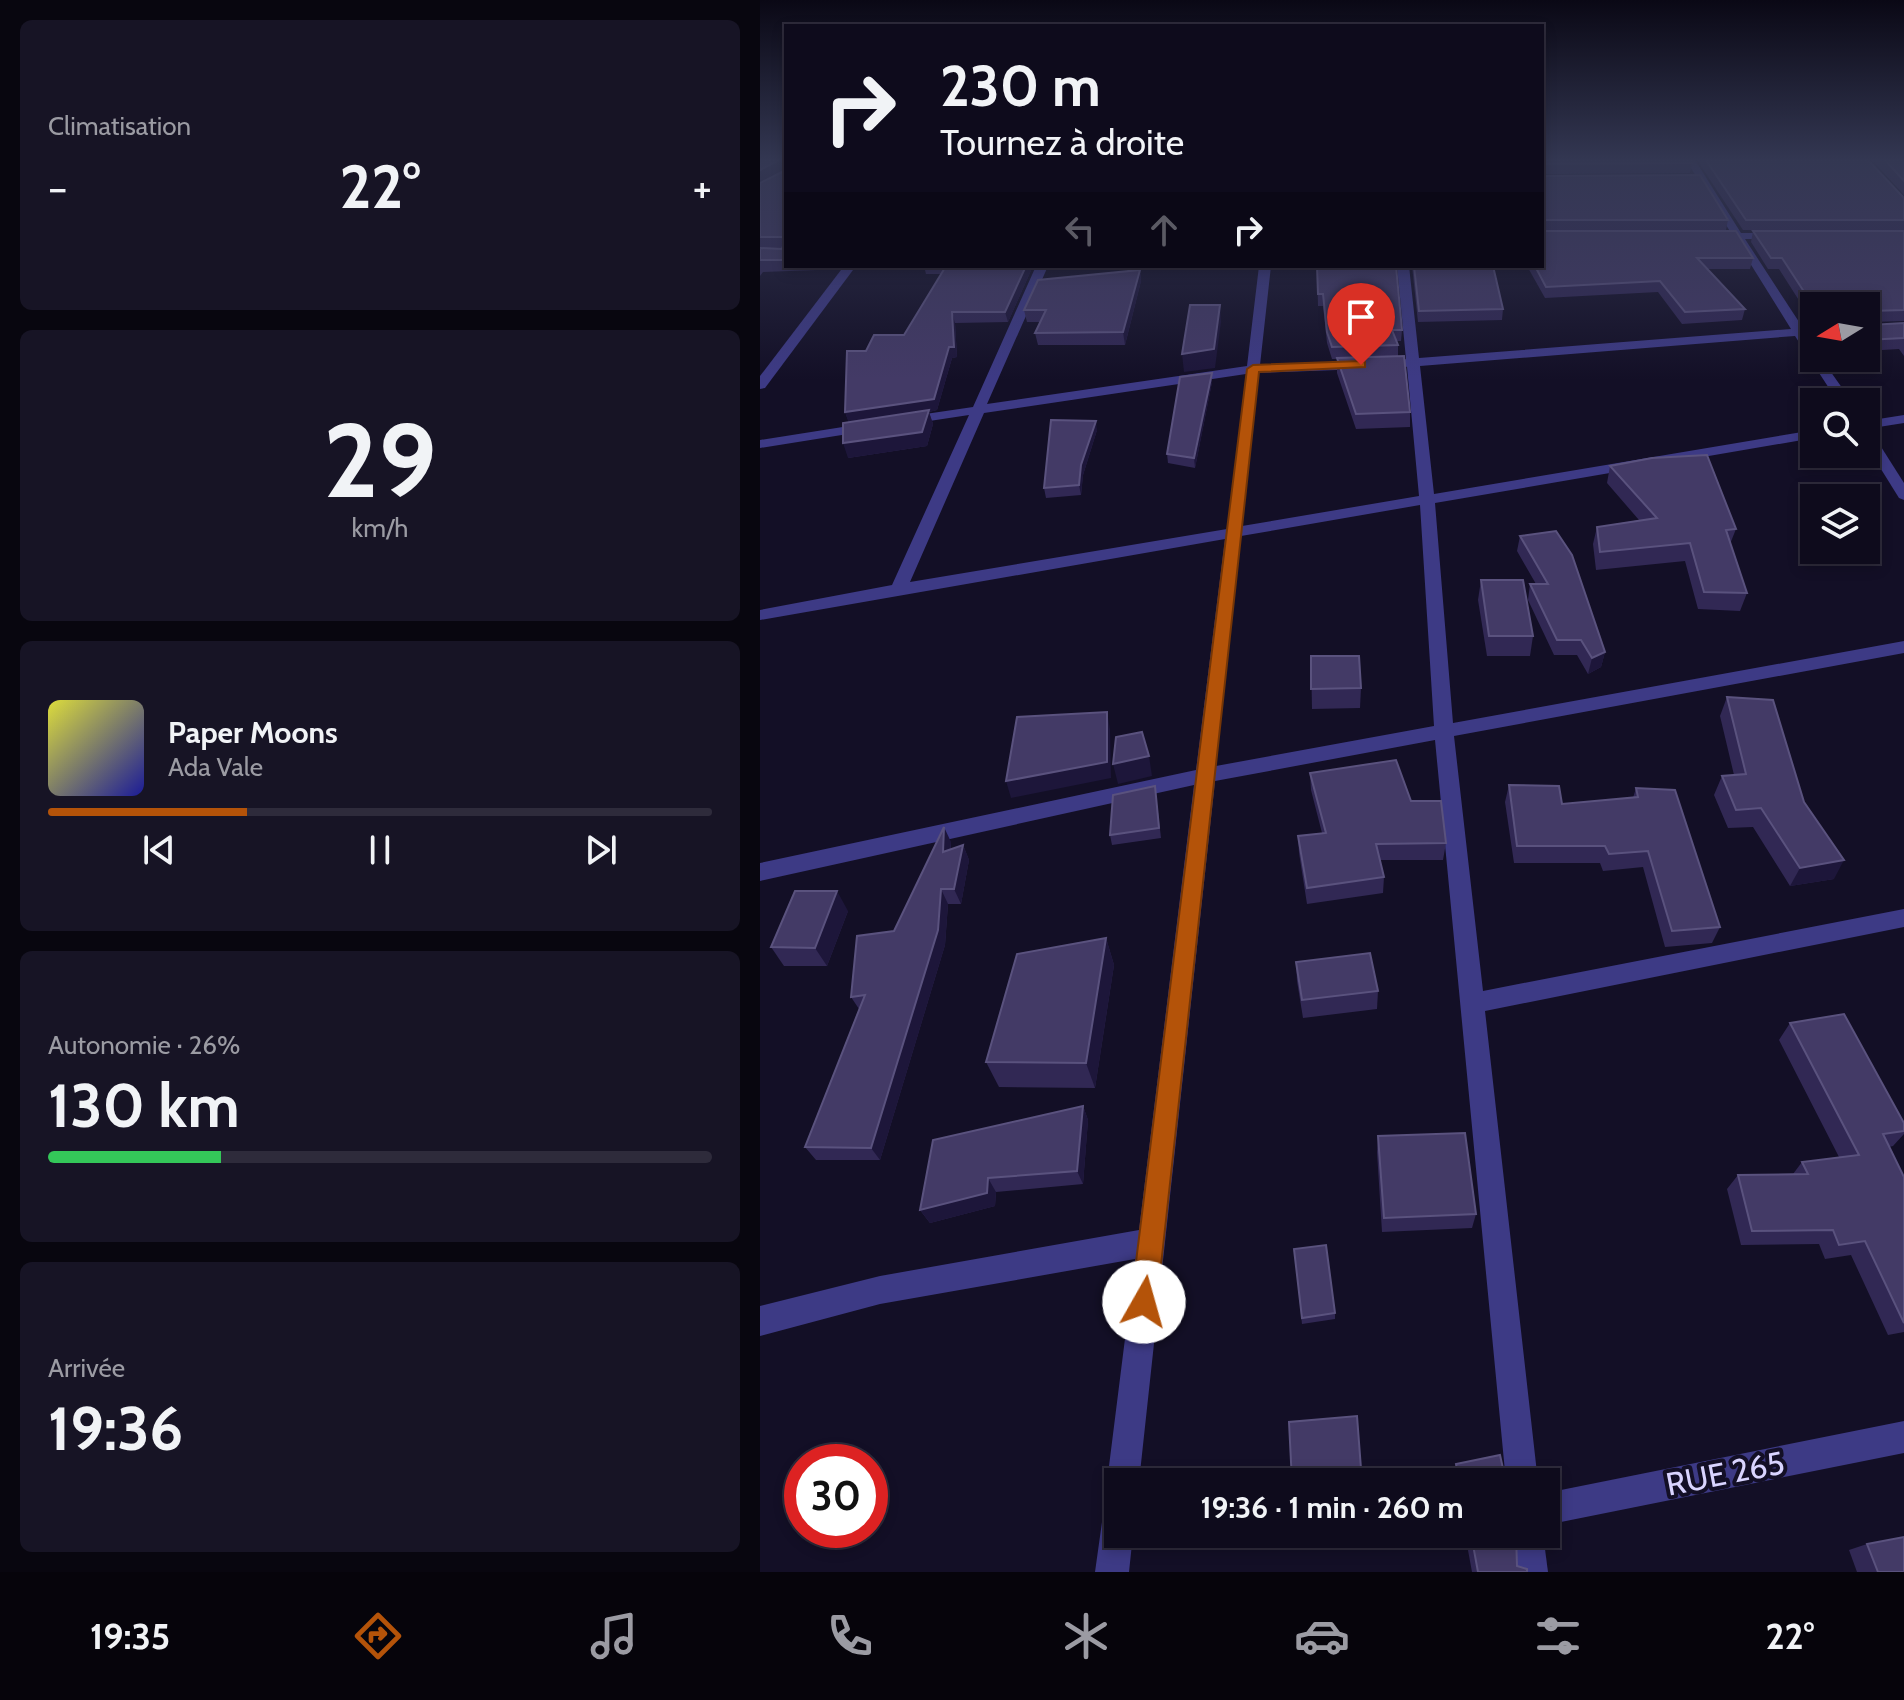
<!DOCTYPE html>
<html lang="fr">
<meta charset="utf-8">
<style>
:root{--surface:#0e0b1c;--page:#171425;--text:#f1f3f6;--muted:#9b9ba3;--line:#2e2b3b;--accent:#b45309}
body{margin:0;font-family:Cabin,sans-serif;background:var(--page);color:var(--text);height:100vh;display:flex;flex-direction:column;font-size:30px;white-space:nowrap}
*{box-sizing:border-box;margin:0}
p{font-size:26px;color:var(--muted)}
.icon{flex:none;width:44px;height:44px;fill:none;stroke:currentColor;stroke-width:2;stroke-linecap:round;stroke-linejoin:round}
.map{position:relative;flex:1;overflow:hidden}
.details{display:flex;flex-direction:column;gap:20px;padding:20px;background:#08060f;width:760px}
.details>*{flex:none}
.hud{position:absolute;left:24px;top:24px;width:760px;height:244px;border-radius:0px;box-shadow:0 4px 12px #0003,0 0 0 2px var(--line);background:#0e0b1c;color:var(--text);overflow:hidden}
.needle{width:52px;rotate:259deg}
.controls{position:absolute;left:1040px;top:292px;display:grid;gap:16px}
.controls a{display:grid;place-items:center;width:80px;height:80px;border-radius:0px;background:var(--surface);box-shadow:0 4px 12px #0003,0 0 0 2px var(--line);font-size:40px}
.speed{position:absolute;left:24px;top:1444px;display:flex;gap:16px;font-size:40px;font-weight:700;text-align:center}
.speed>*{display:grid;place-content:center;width:104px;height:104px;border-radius:50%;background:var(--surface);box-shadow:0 4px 12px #0003,0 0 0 2px var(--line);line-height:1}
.speed .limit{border:12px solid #d22;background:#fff;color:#111}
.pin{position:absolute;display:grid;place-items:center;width:68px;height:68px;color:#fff;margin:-82px -34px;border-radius:50% 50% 50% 0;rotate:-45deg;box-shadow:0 0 8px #0007}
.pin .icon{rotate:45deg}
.me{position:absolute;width:88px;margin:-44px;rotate:7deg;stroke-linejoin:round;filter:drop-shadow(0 0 6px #0008)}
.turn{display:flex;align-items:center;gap:28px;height:168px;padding:0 24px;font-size:36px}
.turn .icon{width:104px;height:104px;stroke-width:2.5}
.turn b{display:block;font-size:56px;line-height:68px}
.lanes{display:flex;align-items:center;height:76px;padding:0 24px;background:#0003;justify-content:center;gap:40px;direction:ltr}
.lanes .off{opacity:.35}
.big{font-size:60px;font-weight:700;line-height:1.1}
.details .tile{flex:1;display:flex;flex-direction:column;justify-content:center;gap:12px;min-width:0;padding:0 28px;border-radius:12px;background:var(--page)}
.details .dial{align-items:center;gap:0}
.dial b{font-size:104px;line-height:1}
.song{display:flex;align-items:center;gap:24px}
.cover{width:96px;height:96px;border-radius:12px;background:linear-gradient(135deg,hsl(60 70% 55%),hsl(240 70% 35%))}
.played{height:8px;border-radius:4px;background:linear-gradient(90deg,var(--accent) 30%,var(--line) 30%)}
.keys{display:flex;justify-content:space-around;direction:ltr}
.heat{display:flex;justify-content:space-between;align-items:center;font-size:44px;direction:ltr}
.charge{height:12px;border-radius:6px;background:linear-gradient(90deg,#34c759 26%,var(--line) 0)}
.trip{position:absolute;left:344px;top:1468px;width:456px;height:80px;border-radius:0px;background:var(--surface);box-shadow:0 4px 12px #0003,0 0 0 2px var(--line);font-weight:700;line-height:80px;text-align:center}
.tabs{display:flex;height:128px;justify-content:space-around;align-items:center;background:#06040b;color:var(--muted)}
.tabs .icon{width:56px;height:56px}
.tabs .active{color:var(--accent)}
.tabs b{font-size:36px;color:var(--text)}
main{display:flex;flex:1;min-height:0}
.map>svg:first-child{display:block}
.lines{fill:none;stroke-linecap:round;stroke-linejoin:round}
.minor{fill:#3d3a85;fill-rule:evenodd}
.wall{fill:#312854}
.shaded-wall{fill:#1d163a}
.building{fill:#433a66;stroke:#5a527e;stroke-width:2}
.route{fill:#b45309;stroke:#753606;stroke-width:2}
.labels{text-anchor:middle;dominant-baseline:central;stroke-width:8;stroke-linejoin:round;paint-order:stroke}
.near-street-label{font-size:32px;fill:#d9d4ff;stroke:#130f26}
</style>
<main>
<section class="details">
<div class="tile"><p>Climatisation</p>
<div class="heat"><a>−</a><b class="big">22°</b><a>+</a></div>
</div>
<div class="tile dial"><b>29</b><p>km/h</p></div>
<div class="tile">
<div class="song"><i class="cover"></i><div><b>Paper Moons</b><p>Ada Vale</p></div></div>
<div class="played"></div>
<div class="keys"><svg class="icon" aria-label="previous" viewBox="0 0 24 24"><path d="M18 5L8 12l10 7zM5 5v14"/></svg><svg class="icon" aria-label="pause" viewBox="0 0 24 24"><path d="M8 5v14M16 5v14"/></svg><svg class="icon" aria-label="next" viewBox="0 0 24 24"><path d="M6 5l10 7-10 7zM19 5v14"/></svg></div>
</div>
<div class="tile"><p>Autonomie · 26%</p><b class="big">130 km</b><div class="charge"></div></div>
<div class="tile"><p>Arrivée</p><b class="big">19:36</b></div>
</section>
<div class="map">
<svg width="1144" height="1572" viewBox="0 0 1144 1572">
<rect width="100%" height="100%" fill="#130f26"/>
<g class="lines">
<g class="minor">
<path d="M 926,160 L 935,160 L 981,233 L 1018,233 L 1023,236 L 1018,239 L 985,239 L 1043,328 L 1054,327 L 1054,335 L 1047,335 L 1054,346 L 1054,358 L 1061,358 L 1092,402 L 1078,402 L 1035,336 L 660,366 L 674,494 L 1054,430 L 1054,438 L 675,503 L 693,723 L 1144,641 L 1144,653 L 694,736 L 723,991 L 1144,909 L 1144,927 L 725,1011 L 778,1482 L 746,1482 L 675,740 L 455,781 L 379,1482 L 358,1482 L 358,1496 L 352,1493 L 347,1482 L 375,1259 L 120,1304 L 0,1336 L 0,1306 L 120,1276 L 379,1230 L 434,785 L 0,881 L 0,863 L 436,770 L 465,539 L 0,620 L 0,610 L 132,585 L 209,415 L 143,425 L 138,424 L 138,418 L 213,407 L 276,266 L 288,266 L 227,404 L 487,366 L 499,266 L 511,266 L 500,365 L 603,361 L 609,365 L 603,369 L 499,373 L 482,526 L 659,496 L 647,367 L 637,363 L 646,359 L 637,266 L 649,266 L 659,358 L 1031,329 L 975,239 L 954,239 L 949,236 L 954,233 L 971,233 ZM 486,374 L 467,529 L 150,582 L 224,413 ZM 660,505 L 674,726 L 456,766 L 481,536 Z"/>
<path d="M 84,266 L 96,266 L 5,388 L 0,389 L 0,376 Z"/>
<path d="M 1144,415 L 1144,423 L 1106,429 L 1106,421 Z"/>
<path d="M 108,423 L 115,427 L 113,430 L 0,448 L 0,440 Z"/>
<path d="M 1106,430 L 1111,431 L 1144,483 L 1144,500 L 1139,498 L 1106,445 Z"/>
<path d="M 1144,1421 L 1144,1453 L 786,1525 L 786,1493 Z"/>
<path d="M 358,1506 L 358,1534 L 373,1534 L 369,1572 L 335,1572 L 342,1522 L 347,1511 Z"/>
<path d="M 751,1534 L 783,1534 L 788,1572 L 754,1572 Z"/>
</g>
</g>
<g class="wall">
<path d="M 0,160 L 26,160 L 26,266 L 59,266 L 57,270 L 3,272 L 0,276 L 0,248 L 22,248 L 0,248 L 0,183 L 24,171 L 24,170 L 0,183 Z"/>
<path d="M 782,160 L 932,163 L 930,173 L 782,174 Z"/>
<path d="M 937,160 L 1108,160 L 1144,198 L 1144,231 L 983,230 Z"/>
<path d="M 1112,160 L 1144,160 L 1144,195 Z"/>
<path d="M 783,176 L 968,220 L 966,230 L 782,230 Z"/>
<path d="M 783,231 L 993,258 L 990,269 L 947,269 L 985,309 L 982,320 L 922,324 L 898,292 L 785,298 L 767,266 L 782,266 Z"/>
<path d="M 993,231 L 1144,231 L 1144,321 L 1110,322 L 1110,325 L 1144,323 L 1144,356 L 1139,349 L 1106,351 L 1106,306 L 1054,306 L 1054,324 L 1019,269 L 1008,269 L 991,242 Z"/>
<path d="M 164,266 L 273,266 L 248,322 L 195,323 L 197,357 L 192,358 L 177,410 L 169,412 L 173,424 L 167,446 L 88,458 L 89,422 L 85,412 L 106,351 L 144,335 L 181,274 L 166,274 Z"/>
<path d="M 557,266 L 642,330 L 641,341 L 637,341 L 638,345 L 638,356 L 650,412 L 650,427 L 596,429 L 577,373 L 577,359 L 572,359 L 567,343 L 563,306 L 558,306 Z"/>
<path d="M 652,266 L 733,266 L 743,309 L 742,320 L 658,322 Z"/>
<path d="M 380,270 L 381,281 L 365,345 L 278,345 L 275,333 L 280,322 L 267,322 L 264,310 Z"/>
<path d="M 452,382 L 435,468 L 408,463 L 407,454 Z"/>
<path d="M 337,430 L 323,475 L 321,495 L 286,498 L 284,488 Z"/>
<path d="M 850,466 L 976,529 L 970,544 L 987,593 L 980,611 L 938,609 L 925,561 L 836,570 L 833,544 L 837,527 L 879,520 L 847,483 Z"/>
<path d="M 760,536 L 845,652 L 841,667 L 828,674 L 817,655 L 794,655 L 768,600 L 770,584 L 776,584 L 757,551 Z"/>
<path d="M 721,580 L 773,636 L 770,656 L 727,656 L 718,600 Z"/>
<path d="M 551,656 L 601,688 L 600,708 L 552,709 Z"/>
<path d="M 967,697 L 1044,802 L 1074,879 L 1030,886 L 993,827 L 968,828 L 954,795 L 962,776 L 974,775 L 960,716 Z"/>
<path d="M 550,773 L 651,801 L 686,843 L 683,860 L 620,860 L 624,877 L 623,893 L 547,904 L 539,853 L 538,836 L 562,833 L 551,790 Z"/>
<path d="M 749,785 L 802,804 L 873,798 L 876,788 L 960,927 L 952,943 L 905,947 L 883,867 L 843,871 L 840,863 L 754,863 L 745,802 Z"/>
<path d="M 395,786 L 401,838 L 352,845 L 350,835 Z"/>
<path d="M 191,842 L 191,850 L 203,845 L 209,860 L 201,904 L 188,904 L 185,945 L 120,1160 L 56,1160 L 45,1147 L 99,1009 L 91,997 Z"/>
<path d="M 88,911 L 67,966 L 24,966 L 11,947 Z"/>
<path d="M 346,938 L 354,965 L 335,1088 L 239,1087 L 226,1062 Z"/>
<path d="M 536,962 L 618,991 L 617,1009 L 543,1018 L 537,981 Z"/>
<path d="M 1030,1023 L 1144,1123 L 1144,1134 L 1133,1146 L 1129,1147 L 1144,1177 L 1144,1332 L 1128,1335 L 1091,1255 L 1065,1259 L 1059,1244 L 981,1245 L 967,1189 L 978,1175 L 1033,1174 L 1042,1162 L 1079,1157 L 1019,1040 Z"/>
<path d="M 323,1106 L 328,1120 L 323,1184 L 236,1192 L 235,1206 L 170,1223 L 160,1210 Z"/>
<path d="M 618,1136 L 716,1214 L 712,1228 L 622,1232 L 617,1152 Z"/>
<path d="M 534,1249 L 575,1313 L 575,1319 L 542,1324 Z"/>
<path d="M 696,1464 L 746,1482 L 694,1482 L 692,1473 Z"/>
<path d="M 705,1534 L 756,1534 L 757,1566 L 767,1572 L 712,1572 Z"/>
<path d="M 1107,1544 L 1144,1572 L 1097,1572 L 1089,1550 Z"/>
</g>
<g class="shaded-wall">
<path d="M 19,160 L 21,160 L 25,169 L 0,183 L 0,170 Z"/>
<path d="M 266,266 L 273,266 L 248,322 L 245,312 Z"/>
<path d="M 380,270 L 381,281 L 365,345 L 363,332 Z"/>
<path d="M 460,305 L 461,322 L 455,368 L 424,372 L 422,354 Z"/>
<path d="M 192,312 L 195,323 L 197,357 L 192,358 L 177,410 L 169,412 L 173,424 L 167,446 L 88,458 L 83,443 L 89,424 L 85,412 Z"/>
<path d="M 452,373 L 452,382 L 435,468 L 434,458 Z"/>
<path d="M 336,421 L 337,430 L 323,475 L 321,495 L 319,485 L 321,465 Z"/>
<path d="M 845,652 L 841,667 L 828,674 L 832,658 Z"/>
<path d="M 347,712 L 350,729 L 351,778 L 251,798 L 246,781 Z"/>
<path d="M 389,756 L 392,776 L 358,784 L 353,764 Z"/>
<path d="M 184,827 L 191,842 L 190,867 L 183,852 Z"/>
<path d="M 203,845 L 209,860 L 201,904 L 194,889 Z"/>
<path d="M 1084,860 L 1074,879 L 1030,886 L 1040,868 Z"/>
<path d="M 181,889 L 188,904 L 185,945 L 120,1160 L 111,1148 Z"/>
<path d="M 77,891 L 88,911 L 67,966 L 55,948 Z"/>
<path d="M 346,938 L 354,965 L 335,1088 L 326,1063 Z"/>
<path d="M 323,1106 L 328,1120 L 323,1184 L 317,1171 Z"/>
<path d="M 228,1178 L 236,1192 L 235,1206 L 170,1223 L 160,1210 Z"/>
</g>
<g class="building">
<path d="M 0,160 L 19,160 L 0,170 Z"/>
<path d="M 25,160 L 26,160 L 26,260 L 0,260 L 0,248 L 22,249 L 25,240 L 22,237 L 0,237 L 0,183 L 24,171 Z"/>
<path d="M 782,160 L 931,160 L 932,163 L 783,164 L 782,168 Z"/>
<path d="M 946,160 L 1108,160 L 1144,198 L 1144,220 L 986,220 Z"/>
<path d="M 1125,160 L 1144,160 L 1144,181 Z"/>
<path d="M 782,175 L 783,176 L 940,175 L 968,220 L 783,220 L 782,224 Z"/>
<path d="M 782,230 L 783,231 L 976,231 L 993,258 L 937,258 L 985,309 L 925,312 L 900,281 L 786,287 L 775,266 L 782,266 Z"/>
<path d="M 993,231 L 1144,231 L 1144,310 L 1110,311 L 1107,314 L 1110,325 L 1144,323 L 1144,338 L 1106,340 L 1106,306 L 1054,306 L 1054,307 L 1022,258 L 1011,258 Z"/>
<path d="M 186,266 L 266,266 L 245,312 L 192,312 L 194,347 L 189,347 L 174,399 L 85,412 L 87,351 L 106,351 L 114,335 L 144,335 Z"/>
<path d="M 557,266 L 636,266 L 642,330 L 632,330 L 638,345 L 572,347 L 567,332 L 563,294 L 558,294 Z"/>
<path d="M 654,266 L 733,266 L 743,309 L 659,311 Z"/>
<path d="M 380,270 L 363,332 L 275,333 L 286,310 L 264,310 L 278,280 Z"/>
<path d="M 430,305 L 460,305 L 454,349 L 422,354 Z"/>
<path d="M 644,356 L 650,412 L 596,414 L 577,358 Z"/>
<path d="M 452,373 L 434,458 L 407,454 L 420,377 Z"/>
<path d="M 169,410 L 162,432 L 83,443 L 83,423 Z"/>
<path d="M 291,420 L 336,421 L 321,465 L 319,485 L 284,488 Z"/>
<path d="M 947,455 L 976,529 L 966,530 L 987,593 L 944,592 L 930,543 L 840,552 L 837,527 L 897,518 L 850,466 L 892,458 Z"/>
<path d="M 796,531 L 812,555 L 845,652 L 832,658 L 821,640 L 797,640 L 770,584 L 788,584 L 760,536 Z"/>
<path d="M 721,580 L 763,580 L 773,636 L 729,636 Z"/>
<path d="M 551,656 L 599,656 L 601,688 L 551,689 Z"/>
<path d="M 967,697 L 1013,700 L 1044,802 L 1084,860 L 1040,868 L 1001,808 L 976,810 L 962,776 L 986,774 Z"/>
<path d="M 347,712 L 347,762 L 246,781 L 257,717 Z"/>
<path d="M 382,732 L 389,756 L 353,764 L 356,737 Z"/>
<path d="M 636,760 L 651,801 L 681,801 L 686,843 L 616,844 L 624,877 L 547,888 L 538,836 L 566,833 L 550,773 Z"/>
<path d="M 749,785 L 799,786 L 802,804 L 878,797 L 876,788 L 915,790 L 960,927 L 912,931 L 888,851 L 849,854 L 845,846 L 757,846 Z"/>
<path d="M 395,786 L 399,828 L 350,835 L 353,795 Z"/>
<path d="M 184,827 L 183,852 L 203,845 L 194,889 L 181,889 L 178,930 L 111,1148 L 45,1147 L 105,995 L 91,997 L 97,936 L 134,931 Z"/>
<path d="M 35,891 L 77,891 L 55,948 L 11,947 Z"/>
<path d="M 346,938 L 326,1063 L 226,1062 L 257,954 Z"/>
<path d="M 610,953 L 618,991 L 542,1000 L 536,962 Z"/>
<path d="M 1084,1014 L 1144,1123 L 1144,1131 L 1123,1134 L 1144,1177 L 1144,1323 L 1105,1241 L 1079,1245 L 1073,1230 L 992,1231 L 978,1175 L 1048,1174 L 1042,1162 L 1099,1155 L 1030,1023 Z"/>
<path d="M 323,1106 L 317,1171 L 228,1178 L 227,1193 L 160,1210 L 173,1140 Z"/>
<path d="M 705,1133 L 716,1214 L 624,1218 L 618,1136 Z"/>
<path d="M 566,1245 L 575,1313 L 542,1318 L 534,1249 Z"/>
<path d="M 597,1416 L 602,1482 L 532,1482 L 529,1422 Z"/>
<path d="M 740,1455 L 746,1482 L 700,1482 L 696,1464 Z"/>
<path d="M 711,1534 L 756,1534 L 757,1566 L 767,1569 L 767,1572 L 718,1572 Z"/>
<path d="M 1144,1537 L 1144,1572 L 1118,1572 L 1107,1544 Z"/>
</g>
<linearGradient id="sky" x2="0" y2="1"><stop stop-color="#0a0815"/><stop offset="0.42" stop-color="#333752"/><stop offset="1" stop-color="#333752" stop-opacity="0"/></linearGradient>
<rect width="1144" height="380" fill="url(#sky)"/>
<path class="route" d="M 601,361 L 605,362 L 605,367 L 499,372 L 397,1302 L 393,1312 L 384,1315 L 375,1312 L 371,1302 L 487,369 L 493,365 Z"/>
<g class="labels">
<g class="near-street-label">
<text transform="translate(965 1473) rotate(-11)">RUE 265</text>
</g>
</g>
</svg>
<div class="controls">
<a><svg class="needle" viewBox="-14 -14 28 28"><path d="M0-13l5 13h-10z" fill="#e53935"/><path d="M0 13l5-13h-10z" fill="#9b9ba3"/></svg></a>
<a><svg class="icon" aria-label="search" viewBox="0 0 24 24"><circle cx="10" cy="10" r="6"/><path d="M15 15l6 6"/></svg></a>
<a><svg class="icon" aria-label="layers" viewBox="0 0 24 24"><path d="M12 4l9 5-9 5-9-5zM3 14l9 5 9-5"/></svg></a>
</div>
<div class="speed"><div class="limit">30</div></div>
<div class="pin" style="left:601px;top:365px;background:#d93025"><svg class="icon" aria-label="arrive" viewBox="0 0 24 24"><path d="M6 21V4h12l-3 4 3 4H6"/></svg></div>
<svg class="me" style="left:384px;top:1302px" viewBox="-20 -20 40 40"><circle r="19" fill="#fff"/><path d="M0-13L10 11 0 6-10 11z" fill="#b45309"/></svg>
<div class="trip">19:36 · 1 min · 260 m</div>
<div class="hud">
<div class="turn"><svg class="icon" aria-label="right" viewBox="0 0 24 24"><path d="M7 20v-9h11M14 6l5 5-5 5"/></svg><div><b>230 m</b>Tournez à droite</div></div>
<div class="lanes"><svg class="icon off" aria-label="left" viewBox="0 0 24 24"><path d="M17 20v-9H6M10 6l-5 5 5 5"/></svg><svg class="icon off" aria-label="ahead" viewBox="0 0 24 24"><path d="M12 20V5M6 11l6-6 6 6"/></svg><svg class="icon" aria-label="right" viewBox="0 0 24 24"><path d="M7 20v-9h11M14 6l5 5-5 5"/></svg></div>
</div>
</div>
</main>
<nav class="tabs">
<b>19:35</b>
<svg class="icon active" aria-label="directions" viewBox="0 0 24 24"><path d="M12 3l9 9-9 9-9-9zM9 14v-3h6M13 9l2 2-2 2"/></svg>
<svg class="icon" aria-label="music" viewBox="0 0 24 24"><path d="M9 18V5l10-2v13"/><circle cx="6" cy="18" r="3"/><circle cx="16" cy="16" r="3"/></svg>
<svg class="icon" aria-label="phone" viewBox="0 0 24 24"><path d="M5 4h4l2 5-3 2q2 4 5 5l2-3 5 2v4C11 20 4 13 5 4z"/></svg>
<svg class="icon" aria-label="climate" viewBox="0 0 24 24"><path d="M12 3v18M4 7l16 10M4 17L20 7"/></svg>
<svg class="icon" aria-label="car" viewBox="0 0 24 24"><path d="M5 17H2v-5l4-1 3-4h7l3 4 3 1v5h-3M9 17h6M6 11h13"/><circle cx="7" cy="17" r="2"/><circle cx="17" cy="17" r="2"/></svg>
<svg class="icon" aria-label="filters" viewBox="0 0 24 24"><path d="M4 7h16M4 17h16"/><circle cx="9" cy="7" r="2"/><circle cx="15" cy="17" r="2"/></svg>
<b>22°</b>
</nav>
